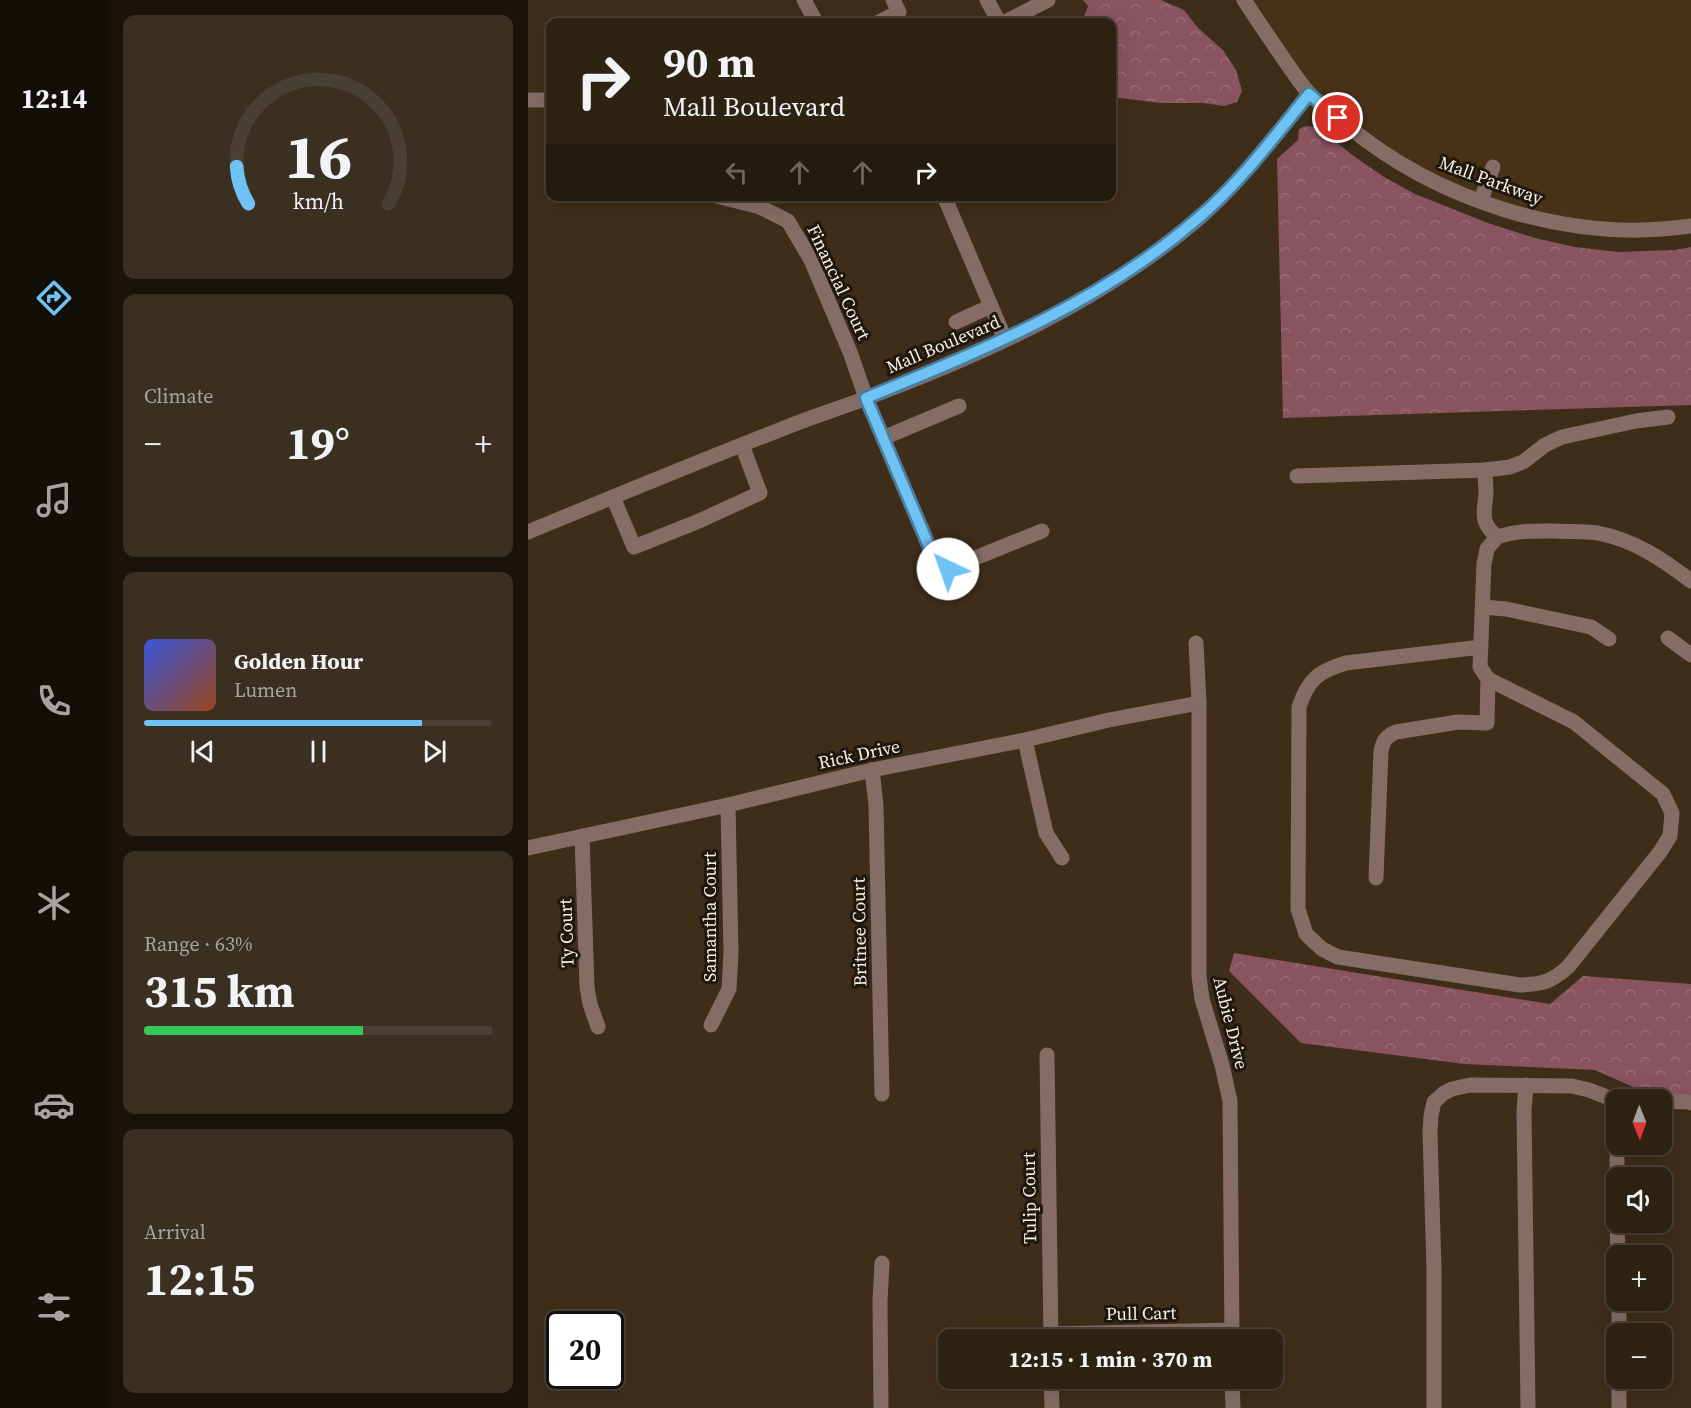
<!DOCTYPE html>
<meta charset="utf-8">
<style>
:root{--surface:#2e2213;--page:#3a2f21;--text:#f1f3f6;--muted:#a7a4a0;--line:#493f33;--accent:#6fc2f4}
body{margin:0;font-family:"Source Serif 4",serif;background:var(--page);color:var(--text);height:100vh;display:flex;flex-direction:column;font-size:22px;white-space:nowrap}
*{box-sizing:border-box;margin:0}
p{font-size:20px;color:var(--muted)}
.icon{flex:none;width:33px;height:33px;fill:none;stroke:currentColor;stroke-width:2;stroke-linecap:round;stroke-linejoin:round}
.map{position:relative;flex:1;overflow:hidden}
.panel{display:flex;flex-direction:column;gap:15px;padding:15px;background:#19130a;width:420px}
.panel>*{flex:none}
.banner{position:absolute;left:18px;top:18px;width:570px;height:183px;border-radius:12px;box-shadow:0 6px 24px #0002,0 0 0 2px var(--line);background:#2e2213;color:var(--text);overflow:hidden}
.needle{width:39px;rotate:179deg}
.tools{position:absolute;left:1078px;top:1089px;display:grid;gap:12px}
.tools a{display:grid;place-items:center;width:66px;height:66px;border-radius:12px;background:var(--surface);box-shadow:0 6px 24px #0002,0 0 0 2px var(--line);font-size:30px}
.speed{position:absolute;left:18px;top:1311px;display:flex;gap:12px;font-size:30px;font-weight:700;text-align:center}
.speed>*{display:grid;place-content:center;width:78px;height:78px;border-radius:50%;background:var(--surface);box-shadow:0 6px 24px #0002,0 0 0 2px var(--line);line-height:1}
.speed .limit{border:3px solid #111;border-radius:9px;background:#fff;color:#111}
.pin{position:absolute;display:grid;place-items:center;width:51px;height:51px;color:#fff;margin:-26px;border:3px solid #fff;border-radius:50%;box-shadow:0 2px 6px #0007}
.me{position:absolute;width:66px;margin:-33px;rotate:318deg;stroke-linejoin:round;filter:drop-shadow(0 0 4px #0008)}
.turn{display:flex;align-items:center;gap:21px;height:126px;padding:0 18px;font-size:27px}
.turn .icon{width:78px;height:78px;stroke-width:2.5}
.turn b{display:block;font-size:42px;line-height:51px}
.lanes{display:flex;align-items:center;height:57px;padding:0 18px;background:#0003;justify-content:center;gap:30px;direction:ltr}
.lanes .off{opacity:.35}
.big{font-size:45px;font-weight:700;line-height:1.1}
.panel .card{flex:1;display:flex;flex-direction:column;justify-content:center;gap:9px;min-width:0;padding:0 21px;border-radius:12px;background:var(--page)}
.panel .dial{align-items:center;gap:0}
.dial svg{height:156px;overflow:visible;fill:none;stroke:var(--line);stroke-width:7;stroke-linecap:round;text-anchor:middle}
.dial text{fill:var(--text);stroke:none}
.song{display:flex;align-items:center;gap:18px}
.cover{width:72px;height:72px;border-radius:9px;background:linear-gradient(135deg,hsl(230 70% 55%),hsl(20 70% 35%))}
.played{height:6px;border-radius:3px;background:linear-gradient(90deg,var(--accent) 80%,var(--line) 80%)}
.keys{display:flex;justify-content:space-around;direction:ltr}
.heat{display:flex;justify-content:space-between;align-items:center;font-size:33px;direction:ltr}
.charge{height:9px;border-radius:4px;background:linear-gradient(90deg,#34c759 63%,var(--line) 0)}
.trip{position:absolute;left:410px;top:1329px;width:345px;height:60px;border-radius:12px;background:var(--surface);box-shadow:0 6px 24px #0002,0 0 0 2px var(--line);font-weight:700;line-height:60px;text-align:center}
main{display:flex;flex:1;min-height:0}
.tabs{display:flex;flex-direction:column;width:108px;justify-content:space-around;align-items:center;background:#120e08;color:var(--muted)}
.tabs .icon{width:42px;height:42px}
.tabs .current{color:var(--accent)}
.tabs b{font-size:27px;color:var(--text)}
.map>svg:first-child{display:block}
.built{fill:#473217}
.forest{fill:url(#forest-crowns)}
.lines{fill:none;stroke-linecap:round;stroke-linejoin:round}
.minor{stroke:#856d65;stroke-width:15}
.route-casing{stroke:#487e9f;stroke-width:15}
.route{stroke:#6fc2f4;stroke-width:10}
.labels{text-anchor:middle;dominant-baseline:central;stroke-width:6;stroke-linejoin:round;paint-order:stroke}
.street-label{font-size:18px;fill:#f9efe2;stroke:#1f170e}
</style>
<main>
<nav class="tabs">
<b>12:14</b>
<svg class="icon current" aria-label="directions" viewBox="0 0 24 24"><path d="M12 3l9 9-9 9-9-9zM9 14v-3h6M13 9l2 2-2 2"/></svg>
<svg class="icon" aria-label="music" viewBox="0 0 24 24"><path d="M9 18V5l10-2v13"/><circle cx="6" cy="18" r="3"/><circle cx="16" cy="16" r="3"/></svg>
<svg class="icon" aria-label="phone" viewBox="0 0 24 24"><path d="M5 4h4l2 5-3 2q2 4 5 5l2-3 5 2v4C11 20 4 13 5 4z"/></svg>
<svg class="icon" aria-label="climate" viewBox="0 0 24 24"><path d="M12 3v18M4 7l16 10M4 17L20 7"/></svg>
<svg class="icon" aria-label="car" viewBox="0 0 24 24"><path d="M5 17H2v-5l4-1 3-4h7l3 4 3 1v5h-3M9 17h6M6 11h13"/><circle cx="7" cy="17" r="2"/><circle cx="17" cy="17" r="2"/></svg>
<svg class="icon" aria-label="filters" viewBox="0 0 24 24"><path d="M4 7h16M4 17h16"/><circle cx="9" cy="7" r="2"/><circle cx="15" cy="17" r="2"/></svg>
</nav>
<section class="panel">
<div class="card dial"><svg viewBox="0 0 100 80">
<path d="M14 69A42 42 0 1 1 86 69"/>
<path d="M14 69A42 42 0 0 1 8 50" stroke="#6fc2f4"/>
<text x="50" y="56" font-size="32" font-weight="700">16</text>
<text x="50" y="72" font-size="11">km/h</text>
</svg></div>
<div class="card"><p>Climate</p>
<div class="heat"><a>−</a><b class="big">19°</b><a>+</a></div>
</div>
<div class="card">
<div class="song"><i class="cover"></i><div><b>Golden Hour</b><p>Lumen</p></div></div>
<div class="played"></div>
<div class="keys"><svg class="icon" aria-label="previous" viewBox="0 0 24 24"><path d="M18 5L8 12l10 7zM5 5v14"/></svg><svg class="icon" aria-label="pause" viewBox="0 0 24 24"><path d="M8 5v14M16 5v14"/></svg><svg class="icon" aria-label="next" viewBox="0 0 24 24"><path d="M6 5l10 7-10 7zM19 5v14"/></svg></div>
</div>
<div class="card"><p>Range · 63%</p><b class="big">315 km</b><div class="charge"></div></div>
<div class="card"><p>Arrival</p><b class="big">12:15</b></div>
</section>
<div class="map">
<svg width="1163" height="1408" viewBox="0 0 1163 1408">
<defs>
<pattern id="forest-crowns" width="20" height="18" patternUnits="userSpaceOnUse" patternTransform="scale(1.5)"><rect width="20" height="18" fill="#895360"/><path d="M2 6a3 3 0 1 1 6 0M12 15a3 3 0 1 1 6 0" fill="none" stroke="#9a6c76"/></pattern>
</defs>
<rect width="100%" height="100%" fill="#3e2d19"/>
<path class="built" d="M 719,0 L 1163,0 L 1163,226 L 1060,228 L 899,178 L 781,94 Z"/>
<g class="forest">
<path d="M 555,0 L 633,0 L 656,10 L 670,28 L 695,50 L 708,70 L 714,91 L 709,102 L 696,106 L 675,103 L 633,103 L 584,97 L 584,22 L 548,22 L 555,19 L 560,6 Z"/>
<path d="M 779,126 L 787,127 L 794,131 L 827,157 L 856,177 L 887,194 L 960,223 L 1007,238 L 1047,247 L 1090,252 L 1147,250 L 1163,247 L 1163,405 L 755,418 L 749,159 L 770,140 L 771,129 Z"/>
<path d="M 706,953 L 1022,1004 L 1055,976 L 1163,984 L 1163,1100 L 1112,1090 L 1067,1070 L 936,1064 L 773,1043 L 701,971 Z"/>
</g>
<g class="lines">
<g class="minor">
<path d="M 276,0 L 288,22"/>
<path d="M 459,0 L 471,22"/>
<path d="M 716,0 C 731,23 746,45 762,68 C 768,76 774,86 781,93 C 791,104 804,113 816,123 C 909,201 1042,244 1163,226"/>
<path d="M 351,22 L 371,12 L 365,0"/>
<path d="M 477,22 L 520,0"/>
<path d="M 0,100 L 22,100"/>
<path d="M 189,196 L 232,207 L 260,221 L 283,260 L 322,352 L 338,398 L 409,565 L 412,568 L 420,569 L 514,531"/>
<path d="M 416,196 L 477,339"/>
<path d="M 953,200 L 965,167"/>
<path d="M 428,322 L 463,306"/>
<path d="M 355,438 L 431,406"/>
<path d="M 957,470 C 957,478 958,486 958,494 C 956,514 952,522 969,537"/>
<path d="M 769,476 L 957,470 L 982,467 L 995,462 L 1017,445 L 1034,437 L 1108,421 L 1140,417"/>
<path d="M 85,497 L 106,547 L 171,521 L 232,493 L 214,445"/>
<path d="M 0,532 C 85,497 169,462 254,429 C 281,418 309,409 336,399 C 454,355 572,302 669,220 C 712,183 746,137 781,94"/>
<path d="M 969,537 C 990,530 1006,531 1028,531 C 1042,532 1056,531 1070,533 C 1106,540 1134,559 1163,581"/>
<path d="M 955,607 L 978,609 L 1063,627 L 1081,639"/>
<path d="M 1140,638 L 1163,655"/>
<path d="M 668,643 L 671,703 L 671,976 L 674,999 L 694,1065 L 702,1101 L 704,1340"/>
<path d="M 953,647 L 818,663 C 790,671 780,680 771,707 L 770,909 L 778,934 L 794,949 L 810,957 L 992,985 C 1015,984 1023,982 1040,967 L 1132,852 L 1142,836 L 1144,813 L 1135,794 L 1046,722 L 960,679 L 952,667 L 956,564 L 959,549 L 969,537"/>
<path d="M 497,740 L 518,833 L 534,858"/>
<path d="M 344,770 L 348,805 L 354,1094"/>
<path d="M 54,836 L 59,987 L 62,1004 L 70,1027"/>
<path d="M 0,848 L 200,805 L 344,770 L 497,740 L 581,720 L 671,703"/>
<path d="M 848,878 L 853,751 C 855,741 858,736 868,732 L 930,722 L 959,723 L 960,679"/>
<path d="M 183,1025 L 201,989 L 203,953 L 200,805"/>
<path d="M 519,1055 L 523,1340"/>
<path d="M 998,1085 L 996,1111 L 1000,1408"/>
<path d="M 1086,1100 L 1089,1139 L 1089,1218"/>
<path d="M 1134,1101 L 1160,1102 L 1163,1103"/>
<path d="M 1089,1222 L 1090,1256"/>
<path d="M 1091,1300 L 1091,1334"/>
<path d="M 523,1334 L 704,1330"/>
<path d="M 523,1378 L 524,1408"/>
<path d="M 704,1378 L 705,1408"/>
<path d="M 353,1408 L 352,1301 L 354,1263"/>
<path d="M 906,1408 L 906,1269 L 902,1133 L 903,1116 L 906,1102 L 916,1093 L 924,1089 L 942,1085 L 1044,1086 L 1061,1090 L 1089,1101"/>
<path d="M 1091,1408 L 1091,1378"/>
</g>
</g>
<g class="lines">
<g class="route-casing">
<path id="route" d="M 420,569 L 412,568 L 409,565 L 338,398 C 455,350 572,303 669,219 C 712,183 746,137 781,94 L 810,118"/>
</g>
<use href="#route" class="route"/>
</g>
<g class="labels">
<g class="street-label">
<text transform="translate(963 180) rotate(20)">Mall Parkway</text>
<text transform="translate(311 282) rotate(65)">Financial Court</text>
<text transform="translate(415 344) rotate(-23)">Mall Boulevard</text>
<text transform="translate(331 754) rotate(-12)">Rick Drive</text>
<text transform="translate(181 917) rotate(-90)">Samantha Court</text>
<text transform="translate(331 932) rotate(-91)">Britnee Court</text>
<text transform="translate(38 933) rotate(-92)">Ty Court</text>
<text transform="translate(703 1023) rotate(76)">Aubie Drive</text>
<text transform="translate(501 1198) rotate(-91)">Tulip Court</text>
<text transform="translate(613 1313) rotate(-1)">Pull Cart</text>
</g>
</g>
</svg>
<div class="tools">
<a><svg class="needle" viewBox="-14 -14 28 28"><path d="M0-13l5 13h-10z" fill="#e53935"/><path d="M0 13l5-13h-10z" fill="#a7a4a0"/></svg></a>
<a><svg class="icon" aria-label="sound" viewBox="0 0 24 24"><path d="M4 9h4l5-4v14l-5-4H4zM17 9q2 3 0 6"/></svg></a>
<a>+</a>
<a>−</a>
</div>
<div class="speed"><div class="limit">20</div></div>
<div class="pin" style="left:810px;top:118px;background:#d93025"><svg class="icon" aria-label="arrive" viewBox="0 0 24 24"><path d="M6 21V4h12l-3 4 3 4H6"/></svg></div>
<svg class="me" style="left:420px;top:569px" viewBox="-20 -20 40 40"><circle r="19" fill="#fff"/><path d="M0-13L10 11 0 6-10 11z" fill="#6fc2f4"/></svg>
<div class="trip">12:15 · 1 min · 370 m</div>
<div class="banner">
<div class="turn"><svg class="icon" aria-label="right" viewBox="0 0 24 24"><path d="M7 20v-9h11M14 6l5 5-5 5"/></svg><div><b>90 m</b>Mall Boulevard</div></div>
<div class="lanes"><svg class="icon off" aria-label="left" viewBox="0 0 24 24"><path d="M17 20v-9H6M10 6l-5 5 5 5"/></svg><svg class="icon off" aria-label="ahead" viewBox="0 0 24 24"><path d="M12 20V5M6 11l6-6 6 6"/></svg><svg class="icon off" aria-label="ahead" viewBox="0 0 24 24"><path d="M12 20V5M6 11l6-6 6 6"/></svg><svg class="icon" aria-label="right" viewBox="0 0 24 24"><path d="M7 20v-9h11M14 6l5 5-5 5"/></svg></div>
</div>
</div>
</main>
